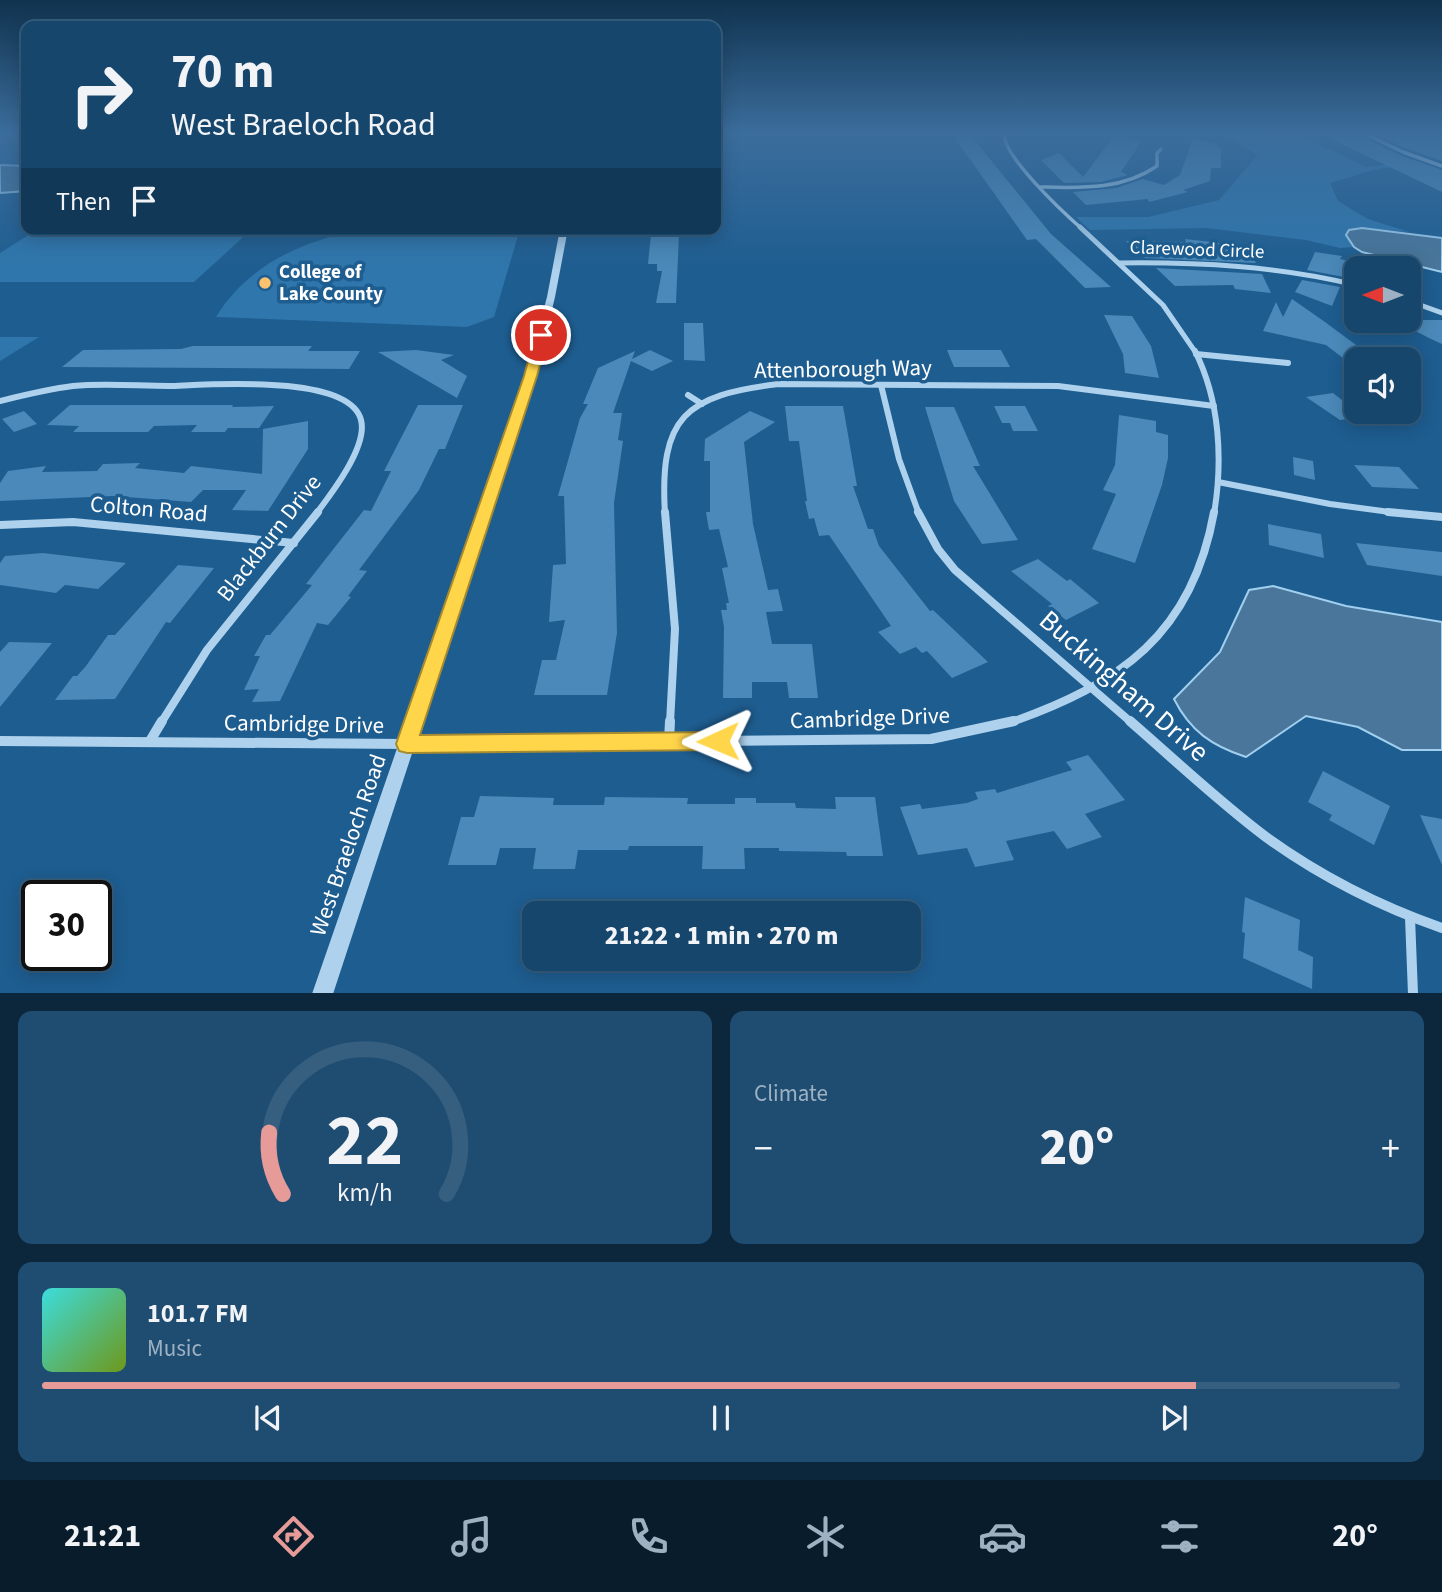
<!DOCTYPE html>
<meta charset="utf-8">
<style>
:root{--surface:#16466c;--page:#1f4d72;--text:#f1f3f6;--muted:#9eb1c2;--line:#355e7f;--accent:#e69b98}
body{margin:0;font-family:"Source Sans 3",sans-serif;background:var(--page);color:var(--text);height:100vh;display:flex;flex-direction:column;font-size:26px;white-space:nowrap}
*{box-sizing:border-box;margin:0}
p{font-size:23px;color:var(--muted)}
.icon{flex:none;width:38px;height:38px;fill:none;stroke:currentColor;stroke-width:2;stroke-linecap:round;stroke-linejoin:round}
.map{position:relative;height:993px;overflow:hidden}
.drawer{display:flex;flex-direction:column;gap:18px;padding:18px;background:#0c263b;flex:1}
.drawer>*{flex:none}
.guide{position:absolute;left:21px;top:21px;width:700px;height:214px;border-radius:14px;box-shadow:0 4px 18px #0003,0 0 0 2px var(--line);background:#16466c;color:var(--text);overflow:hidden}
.needle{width:46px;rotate:270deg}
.buttons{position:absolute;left:1344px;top:256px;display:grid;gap:14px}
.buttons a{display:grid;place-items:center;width:77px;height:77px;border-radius:14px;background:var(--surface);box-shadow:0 4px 18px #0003,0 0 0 2px var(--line);font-size:35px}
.speed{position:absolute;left:21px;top:880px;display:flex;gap:14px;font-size:35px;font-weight:700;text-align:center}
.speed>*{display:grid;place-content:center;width:91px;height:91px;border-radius:50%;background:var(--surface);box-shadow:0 4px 18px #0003,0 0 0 2px var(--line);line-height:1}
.speed .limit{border:4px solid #111;border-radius:10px;background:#fff;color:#111}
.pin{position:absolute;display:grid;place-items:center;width:60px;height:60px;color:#fff;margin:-30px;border:4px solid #fff;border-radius:50%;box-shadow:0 2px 7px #0007}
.me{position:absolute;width:77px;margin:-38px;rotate:269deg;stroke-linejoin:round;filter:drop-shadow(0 0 5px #0008)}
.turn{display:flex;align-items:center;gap:24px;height:147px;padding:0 35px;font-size:32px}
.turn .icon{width:91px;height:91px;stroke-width:2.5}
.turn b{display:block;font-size:49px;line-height:60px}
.then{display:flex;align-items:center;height:66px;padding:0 35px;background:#0003;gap:14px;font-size:26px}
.big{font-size:52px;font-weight:800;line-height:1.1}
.drawer .tile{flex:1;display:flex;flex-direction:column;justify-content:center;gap:10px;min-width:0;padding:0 24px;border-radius:14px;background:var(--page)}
.drawer .dial{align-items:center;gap:0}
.dial svg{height:182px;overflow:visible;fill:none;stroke:var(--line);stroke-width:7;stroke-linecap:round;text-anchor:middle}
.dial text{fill:var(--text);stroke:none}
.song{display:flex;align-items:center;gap:21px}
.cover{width:84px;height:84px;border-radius:10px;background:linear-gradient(135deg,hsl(180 70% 55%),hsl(80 70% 35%))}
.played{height:7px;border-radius:4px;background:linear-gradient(90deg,var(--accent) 85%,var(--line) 85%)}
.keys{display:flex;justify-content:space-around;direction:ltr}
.heat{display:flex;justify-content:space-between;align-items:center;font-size:38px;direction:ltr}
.drawer .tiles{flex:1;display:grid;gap:18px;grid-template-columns:1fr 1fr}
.tile:last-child{grid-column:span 2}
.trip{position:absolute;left:522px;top:901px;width:399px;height:70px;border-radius:14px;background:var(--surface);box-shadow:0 4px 18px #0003,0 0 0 2px var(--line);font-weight:800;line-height:70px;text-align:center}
.dock{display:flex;height:112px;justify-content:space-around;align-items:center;background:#091c2b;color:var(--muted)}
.dock .icon{width:49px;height:49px}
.dock .on{color:var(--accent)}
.dock b{font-size:32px;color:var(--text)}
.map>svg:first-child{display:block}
.green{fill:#2e76ac}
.water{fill:#49769a;stroke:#a1cfef;stroke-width:2}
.building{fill:#4a89b9}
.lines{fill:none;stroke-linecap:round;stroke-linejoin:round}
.minor-far4{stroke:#aed2ed;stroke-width:3.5}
.minor-far3{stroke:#aed2ed;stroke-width:5}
.minor-far2{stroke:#aed2ed;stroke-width:6}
.minor-far1{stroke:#aed2ed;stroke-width:8}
.minor{stroke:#aed2ed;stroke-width:10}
.tertiary{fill:#aed2ed;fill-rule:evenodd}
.route{fill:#ffd54a;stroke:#a68a30;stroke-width:2}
.poi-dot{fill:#fcc26d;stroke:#1e5d90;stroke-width:2.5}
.labels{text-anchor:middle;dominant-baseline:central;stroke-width:7;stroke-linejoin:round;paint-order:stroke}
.far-street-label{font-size:19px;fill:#fff;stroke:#1e5d90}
.far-poi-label{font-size:19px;font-weight:bold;fill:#fff;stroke:#1e5d90;text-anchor:start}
.street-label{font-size:23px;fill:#fff;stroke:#1e5d90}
.near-street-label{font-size:28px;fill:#fff;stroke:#1e5d90}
</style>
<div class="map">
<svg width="1442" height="994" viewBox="0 0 1442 994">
<rect width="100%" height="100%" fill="#1e5d90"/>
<g class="green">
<path d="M 1218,132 L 1292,132 L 1366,167 L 1416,161 L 1423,163 L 1377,169 L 1330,183 L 1338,201 L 1368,219 L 1409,232 L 1362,228 L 1346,236 L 1354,247 L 1340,248 L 1306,240 L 1206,228 L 1090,230 L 1076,217 L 1148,217 L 1219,200 L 1258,155 Z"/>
<path d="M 38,229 L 252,229 L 194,282 L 0,282 L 0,253 Z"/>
<path d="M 365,229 L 520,229 L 494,317 L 467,327 L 216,317 C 248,264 306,239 365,229 Z"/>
<path d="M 0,337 L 39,337 L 0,361 Z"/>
</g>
<g class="water">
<path d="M 0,165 L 26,166 L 26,191 L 0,193 Z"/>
<path d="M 1362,228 L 1442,238 L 1442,272 L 1362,252 L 1354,247 L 1346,235 L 1349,230 Z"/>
<path d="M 1273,586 L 1346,606 L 1442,622 L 1442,750 L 1402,750 L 1358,727 L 1306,716 L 1246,757 C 1212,746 1190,731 1174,699 L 1220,652 L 1249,590 Z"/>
</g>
<g class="building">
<path d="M 963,132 L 968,132 L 1051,234 L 1111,287 L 1085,288 L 1036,239 L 1027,240 L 955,138 Z"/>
<path d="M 1323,135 L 1358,135 L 1402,156 L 1442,170 L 1442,192 Z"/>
<path d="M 1377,135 L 1442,135 L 1442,161 L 1405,148 Z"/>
<path d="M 1114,136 L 1141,142 L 1121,172 L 1128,175 L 1101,182 L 1064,183 L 1041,160 L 1059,153 L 1083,177 Z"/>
<path d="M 1193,138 L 1216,144 L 1221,149 L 1221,168 L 1211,168 L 1210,181 L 1183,190 L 1188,192 L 1149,202 L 1148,199 L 1086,205 L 1073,192 L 1116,188 L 1143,179 L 1164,185 L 1180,175 Z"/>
<path d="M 651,234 L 679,234 L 676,303 L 656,303 L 662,271 L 657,271 L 657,264 L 648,264 Z"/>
<path d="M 1185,239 L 1247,246 L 1256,263 L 1145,258 L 1126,241 L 1186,242 Z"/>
<path d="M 1315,252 L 1342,256 L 1340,259 L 1372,266 L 1356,268 L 1356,274 L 1349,278 L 1307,270 Z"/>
<path d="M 1156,268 L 1262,274 L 1271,293 L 1235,289 L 1233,285 L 1175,286 Z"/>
<path d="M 1302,280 L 1340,287 L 1332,306 L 1295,292 Z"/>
<path d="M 1292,299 L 1325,322 L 1375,359 L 1356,359 L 1356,368 L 1326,345 L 1263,331 L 1276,302 L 1283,317 Z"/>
<path d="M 1104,315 L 1132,316 L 1151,346 L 1159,378 L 1125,373 L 1123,354 Z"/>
<path d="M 1394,320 L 1442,320 L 1442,344 L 1429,338 Z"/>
<path d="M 684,323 L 703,323 L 705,361 L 684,360 Z"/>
<path d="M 193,346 L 312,346 L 308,351 L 360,351 L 349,369 L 62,367 L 83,350 L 181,349 Z"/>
<path d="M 416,350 L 454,355 L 441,360 L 467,376 L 457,398 L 378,352 Z"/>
<path d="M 650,350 L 673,361 L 652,371 L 631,361 L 613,413 L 622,413 L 618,440 L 623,441 L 614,503 L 617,633 L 607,695 L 534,695 L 542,660 L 556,660 L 565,620 L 549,622 L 553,565 L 566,564 L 564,496 L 558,496 L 580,418 L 588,404 L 583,404 L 598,368 L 635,351 L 632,359 Z"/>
<path d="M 947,350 L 1001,350 L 1010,367 L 954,367 Z"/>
<path d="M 1333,393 L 1356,411 L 1367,416 L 1340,420 L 1306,397 Z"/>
<path d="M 70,405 L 233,405 L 232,407 L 274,406 L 259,428 L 228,428 L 225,432 L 191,432 L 197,425 L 154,426 L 148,432 L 73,432 L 79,426 L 47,425 Z"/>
<path d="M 418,405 L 463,405 L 445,449 L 439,449 L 419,490 L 359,570 L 367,571 L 348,596 L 351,597 L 328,625 L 317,623 L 280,701 L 252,702 L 259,689 L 244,690 L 260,656 L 254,656 L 266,635 L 270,635 L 312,585 L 306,584 L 364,510 L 371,511 L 391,471 L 384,471 Z"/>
<path d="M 785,406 L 843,406 L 857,486 L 853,486 L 868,529 L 873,529 L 879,546 L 930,611 L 933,610 L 988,662 L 952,678 L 927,651 L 922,653 L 916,647 L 900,654 L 878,632 L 891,626 L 829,535 L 819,536 L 814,518 L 809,519 L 805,501 L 807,501 L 799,441 L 789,441 Z"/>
<path d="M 994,406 L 1025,406 L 1038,431 L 1013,431 L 1010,423 L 1002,423 Z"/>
<path d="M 925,407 L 954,407 L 980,466 L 973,466 L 1018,540 L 982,544 L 954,501 Z"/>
<path d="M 24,411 L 37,424 L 14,432 L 2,419 Z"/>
<path d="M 750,411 L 775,422 L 744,442 L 753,524 L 768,590 L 778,589 L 783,611 L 766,612 L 772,644 L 812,644 L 818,698 L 789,698 L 787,682 L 752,682 L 752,698 L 723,698 L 724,627 L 721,610 L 727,610 L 726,603 L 729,603 L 722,568 L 728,567 L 719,529 L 709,530 L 706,512 L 710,512 L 710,461 L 704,461 L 705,439 Z"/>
<path d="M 1119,415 L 1156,421 L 1156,432 L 1168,435 L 1168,458 L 1162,485 L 1135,563 L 1092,549 L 1116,494 L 1103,490 L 1115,465 Z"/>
<path d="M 308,421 L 308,449 L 268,511 L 232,510 L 246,490 L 203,490 L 191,502 L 113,496 L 0,501 L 0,483 L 8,471 L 46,466 L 42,472 L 97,471 L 103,464 L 140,463 L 135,468 L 184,473 L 191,466 L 262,474 L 263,429 Z"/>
<path d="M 1293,457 L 1313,461 L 1315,480 L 1294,475 Z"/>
<path d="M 1354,465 L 1399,467 L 1419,489 L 1372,487 Z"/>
<path d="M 1268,524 L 1321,534 L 1324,558 L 1269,545 Z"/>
<path d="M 1356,543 L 1442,552 L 1442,576 L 1367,565 Z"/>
<path d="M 43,553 L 126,563 L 98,589 L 65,585 L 56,593 L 0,585 L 0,563 L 5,556 Z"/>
<path d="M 1038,559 L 1067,581 L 1070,579 L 1099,603 L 1066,620 L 1048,606 L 1052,604 L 1011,571 Z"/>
<path d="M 178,565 L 214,568 L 170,623 L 166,622 L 115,699 L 55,700 L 73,676 L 77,676 L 86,666 L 108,635 L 115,635 Z"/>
<path d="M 9,642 L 52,643 L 0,707 L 0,652 Z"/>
<path d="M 1088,755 L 1125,800 L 1085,814 L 1102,837 L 1067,849 L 1054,831 L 1006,841 L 1014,860 L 975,867 L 967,848 L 918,855 L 900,807 L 920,804 L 922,809 L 967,803 L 978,799 L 975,792 L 995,789 L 997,793 L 1072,770 L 1066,762 Z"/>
<path d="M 1323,771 L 1390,806 L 1374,845 L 1329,820 L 1332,815 L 1308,802 Z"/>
<path d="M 480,796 L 554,798 L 553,805 L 604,805 L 605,797 L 688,798 L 687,804 L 735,804 L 735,798 L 756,798 L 756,803 L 795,803 L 796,808 L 836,809 L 835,797 L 875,797 L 883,856 L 847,856 L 846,852 L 779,851 L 779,848 L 744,848 L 745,869 L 702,869 L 703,846 L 629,846 L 628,850 L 578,850 L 575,869 L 533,869 L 536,848 L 500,848 L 496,865 L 448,865 L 461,817 L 474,817 Z"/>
<path d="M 1420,815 L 1442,819 L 1442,865 Z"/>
<path d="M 1245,897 L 1300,920 L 1298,950 L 1313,957 L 1312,989 L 1243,958 L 1245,933 L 1242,932 Z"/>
</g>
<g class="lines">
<g class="minor-far4">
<path d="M 1005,132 C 998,152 1065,214 1082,229"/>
<path d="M 1361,132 L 1403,152 L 1442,166"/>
<path d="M 1041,187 C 1082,188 1122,190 1157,166 L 1157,153 L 1161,149"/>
</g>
<g class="minor-far3">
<path d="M 1080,227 L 1163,305 L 1196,353"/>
<path d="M 1119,263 C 1199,262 1278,266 1356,285"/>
<path d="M 1409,301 L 1442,313"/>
</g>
<g class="minor-far2">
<path d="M 1195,351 C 1220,401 1223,460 1214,514"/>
<path d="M 1196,354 L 1288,363"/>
<path d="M 881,385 L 899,459 L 919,514"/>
<path d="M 688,395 L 702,404"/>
<path d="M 0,401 C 24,395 48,389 73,386 C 104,383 138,386 169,386 C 206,385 349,373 361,420 C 368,446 332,493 316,514"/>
<path d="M 1218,482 L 1330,504 L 1405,514"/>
<path d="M 665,514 C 659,417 685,395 779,384 L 1058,386 L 1214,406"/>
</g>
<g class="minor-far1">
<path d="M 665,512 L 675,629 L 670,723"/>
<path d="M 918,512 L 938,549 L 955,570 L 1132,723"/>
<path d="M 1388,512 L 1442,517"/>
<path d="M 0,525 L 73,522 L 294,543"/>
<path d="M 161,723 L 207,650 L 318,512"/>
<path d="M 1009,723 C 1120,684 1192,635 1214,512"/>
</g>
<g class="minor">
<path d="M 1130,721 C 1175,760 1218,801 1266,837 C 1320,876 1379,906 1442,928"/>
<path d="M 0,741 L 407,744 L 931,739 L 1014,721"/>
<path d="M 150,741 L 162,721"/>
<path d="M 669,741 L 670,721"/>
<path d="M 1410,917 L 1413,994"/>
</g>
<path class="tertiary" d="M 560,229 L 568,229 L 555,297 L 536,376 L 333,994 L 312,994 L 526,376 L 547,297 Z"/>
</g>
<linearGradient id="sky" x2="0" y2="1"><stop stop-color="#10334f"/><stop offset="0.49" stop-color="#3b6d9c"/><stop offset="1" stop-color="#3b6d9c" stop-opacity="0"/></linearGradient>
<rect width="1442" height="271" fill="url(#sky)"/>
<path class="route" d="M 541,331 L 548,335 L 537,376 L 420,735 L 718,732 L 726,735 L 729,741 L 726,747 L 718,750 L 407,753 L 399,751 L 396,744 L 524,376 L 535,335 Z"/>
<circle class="poi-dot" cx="265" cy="283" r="7"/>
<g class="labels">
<g class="far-street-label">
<text transform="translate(1197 250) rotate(2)">Clarewood Circle</text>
</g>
<g class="far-poi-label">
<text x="279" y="272">College of<tspan x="279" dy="22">Lake County</tspan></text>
</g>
<g class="street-label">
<text transform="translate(843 369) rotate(-1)">Attenborough Way</text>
<text transform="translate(149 509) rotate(5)">Colton Road</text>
<text transform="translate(269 538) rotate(-52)">Blackburn Drive</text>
<text transform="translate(870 718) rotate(-2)">Cambridge Drive</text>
<text transform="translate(304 724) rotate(1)">Cambridge Drive</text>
<text transform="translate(348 845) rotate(-71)">West Braeloch Road</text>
</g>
<g class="near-street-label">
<text transform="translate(1124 686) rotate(41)">Buckingham Drive</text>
</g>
</g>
</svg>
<div class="buttons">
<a><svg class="needle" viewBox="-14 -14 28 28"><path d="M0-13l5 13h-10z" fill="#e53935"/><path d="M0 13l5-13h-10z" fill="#9eb1c2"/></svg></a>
<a><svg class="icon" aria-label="sound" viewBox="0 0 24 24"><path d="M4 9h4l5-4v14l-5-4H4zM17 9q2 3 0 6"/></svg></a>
</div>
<div class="speed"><div class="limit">30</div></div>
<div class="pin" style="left:541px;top:335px;background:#d93025"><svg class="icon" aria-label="arrive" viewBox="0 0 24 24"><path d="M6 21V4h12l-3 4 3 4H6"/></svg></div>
<svg class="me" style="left:718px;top:741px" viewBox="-20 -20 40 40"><path d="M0-17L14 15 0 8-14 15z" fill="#ffd54a" stroke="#fff" stroke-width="4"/></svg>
<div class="trip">21:22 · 1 min · 270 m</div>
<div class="guide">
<div class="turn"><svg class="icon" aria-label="right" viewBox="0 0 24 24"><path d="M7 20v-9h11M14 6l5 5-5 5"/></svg><div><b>70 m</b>West Braeloch Road</div></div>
<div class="then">Then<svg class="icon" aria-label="arrive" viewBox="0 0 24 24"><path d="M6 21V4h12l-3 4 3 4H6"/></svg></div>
</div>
</div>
<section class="drawer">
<div class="tiles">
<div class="tile dial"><svg viewBox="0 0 100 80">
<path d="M14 69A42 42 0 1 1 86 69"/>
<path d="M14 69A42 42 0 0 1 8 42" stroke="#e69b98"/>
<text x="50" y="56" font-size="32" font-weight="700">22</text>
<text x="50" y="72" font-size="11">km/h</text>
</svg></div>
<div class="tile"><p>Climate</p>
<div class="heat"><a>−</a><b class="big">20°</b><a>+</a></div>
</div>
<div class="tile">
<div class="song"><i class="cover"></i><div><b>101.7 FM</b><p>Music</p></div></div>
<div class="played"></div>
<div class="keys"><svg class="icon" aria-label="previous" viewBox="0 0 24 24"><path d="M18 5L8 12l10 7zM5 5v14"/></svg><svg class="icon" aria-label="pause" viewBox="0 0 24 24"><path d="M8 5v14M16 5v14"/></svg><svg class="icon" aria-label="next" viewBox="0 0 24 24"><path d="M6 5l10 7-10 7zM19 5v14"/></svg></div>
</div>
</div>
</section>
<nav class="dock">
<b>21:21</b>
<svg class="icon on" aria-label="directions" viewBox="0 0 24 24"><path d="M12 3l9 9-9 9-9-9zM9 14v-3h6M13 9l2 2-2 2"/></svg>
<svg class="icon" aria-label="music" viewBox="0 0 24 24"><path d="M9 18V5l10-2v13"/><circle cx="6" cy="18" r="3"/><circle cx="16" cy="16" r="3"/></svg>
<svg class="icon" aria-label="phone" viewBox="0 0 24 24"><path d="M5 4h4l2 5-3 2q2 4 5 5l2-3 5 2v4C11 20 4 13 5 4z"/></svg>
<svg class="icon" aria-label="climate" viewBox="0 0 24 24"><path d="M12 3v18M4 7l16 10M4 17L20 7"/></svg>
<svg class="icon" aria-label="car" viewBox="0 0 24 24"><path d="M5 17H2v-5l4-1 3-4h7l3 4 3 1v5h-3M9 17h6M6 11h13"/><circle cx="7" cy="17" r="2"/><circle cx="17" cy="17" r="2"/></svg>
<svg class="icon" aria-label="filters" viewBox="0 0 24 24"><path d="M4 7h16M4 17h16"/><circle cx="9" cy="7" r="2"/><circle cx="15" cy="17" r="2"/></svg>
<b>20°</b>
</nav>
